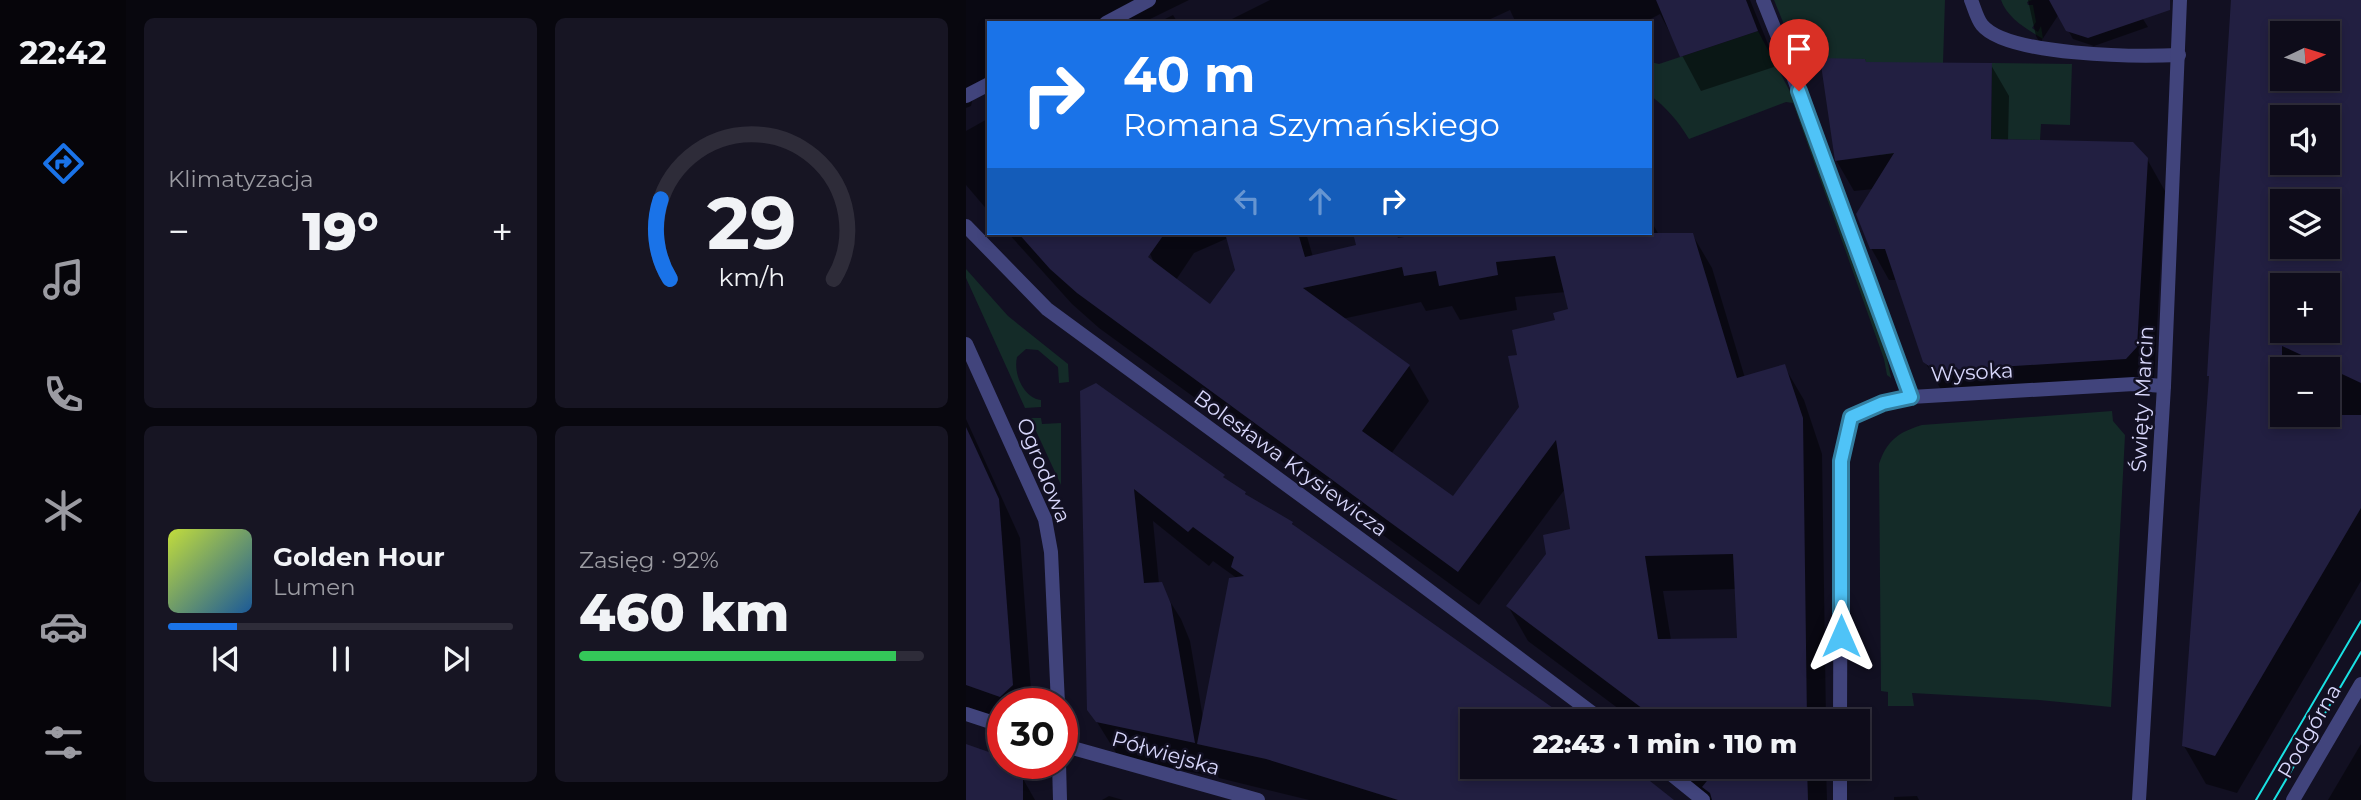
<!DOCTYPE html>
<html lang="pl">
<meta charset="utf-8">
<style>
:root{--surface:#0e0c1a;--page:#171523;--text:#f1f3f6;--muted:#9b9ba2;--line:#2e2c39;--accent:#1a73e8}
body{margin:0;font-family:Montserrat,sans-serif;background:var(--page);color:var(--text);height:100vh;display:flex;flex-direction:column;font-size:26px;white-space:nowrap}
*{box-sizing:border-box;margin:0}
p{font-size:23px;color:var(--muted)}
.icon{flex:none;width:38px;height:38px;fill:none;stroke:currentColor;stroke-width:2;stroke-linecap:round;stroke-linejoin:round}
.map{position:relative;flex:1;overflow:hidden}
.drawer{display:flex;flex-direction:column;gap:18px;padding:18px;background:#08070e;width:840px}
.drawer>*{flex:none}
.top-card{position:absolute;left:21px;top:21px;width:665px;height:214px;border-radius:0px;box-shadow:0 4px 10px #0003,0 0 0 2px var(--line);background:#1a73e8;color:#fff;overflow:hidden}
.needle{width:46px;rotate:86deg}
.buttons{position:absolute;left:1304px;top:21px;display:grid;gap:14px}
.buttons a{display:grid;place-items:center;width:70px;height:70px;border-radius:0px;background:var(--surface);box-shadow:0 4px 10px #0003,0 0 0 2px var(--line);font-size:35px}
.speed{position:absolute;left:21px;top:688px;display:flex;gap:14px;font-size:35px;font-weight:700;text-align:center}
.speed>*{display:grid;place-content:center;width:91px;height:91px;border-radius:50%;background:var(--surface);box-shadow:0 4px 10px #0003,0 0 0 2px var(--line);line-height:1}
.speed .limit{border:10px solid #d22;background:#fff;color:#111}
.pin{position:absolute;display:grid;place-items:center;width:60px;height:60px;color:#fff;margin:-72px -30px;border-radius:50% 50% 50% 0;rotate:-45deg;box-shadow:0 0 7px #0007}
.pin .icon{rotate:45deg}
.me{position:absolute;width:77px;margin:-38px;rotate:0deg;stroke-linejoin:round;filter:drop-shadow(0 0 5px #0008)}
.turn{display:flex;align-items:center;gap:24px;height:147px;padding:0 21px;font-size:32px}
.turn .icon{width:91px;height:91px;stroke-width:2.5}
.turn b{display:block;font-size:49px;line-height:60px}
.lanes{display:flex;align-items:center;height:66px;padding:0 21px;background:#0003;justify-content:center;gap:35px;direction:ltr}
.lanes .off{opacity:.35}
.big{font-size:52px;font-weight:800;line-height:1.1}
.drawer .tile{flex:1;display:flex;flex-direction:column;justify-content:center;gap:10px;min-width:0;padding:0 24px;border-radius:10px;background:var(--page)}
.drawer .dial{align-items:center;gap:0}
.dial svg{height:182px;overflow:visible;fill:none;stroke:var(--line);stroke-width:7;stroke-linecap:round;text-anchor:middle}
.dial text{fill:var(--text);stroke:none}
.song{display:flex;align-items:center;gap:21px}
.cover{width:84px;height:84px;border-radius:10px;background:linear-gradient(135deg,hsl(70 70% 55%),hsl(210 70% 35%))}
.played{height:7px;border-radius:4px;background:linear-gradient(90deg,var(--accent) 20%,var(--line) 20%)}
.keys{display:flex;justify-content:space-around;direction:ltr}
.heat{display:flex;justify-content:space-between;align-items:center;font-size:38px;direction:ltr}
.charge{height:10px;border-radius:5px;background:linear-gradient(90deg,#34c759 92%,var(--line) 0)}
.drawer .tiles{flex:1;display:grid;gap:18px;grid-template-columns:repeat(2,1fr)}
.trip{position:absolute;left:494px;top:709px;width:410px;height:70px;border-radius:0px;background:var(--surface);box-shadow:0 4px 10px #0003,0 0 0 2px var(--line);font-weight:800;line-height:70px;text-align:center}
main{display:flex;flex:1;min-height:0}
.menu{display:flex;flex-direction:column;width:126px;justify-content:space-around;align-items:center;background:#06050a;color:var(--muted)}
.menu .icon{width:49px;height:49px}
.menu .active{color:var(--accent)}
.menu b{font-size:32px;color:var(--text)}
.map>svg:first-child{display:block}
.green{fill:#142b28}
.shadow{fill:#0007;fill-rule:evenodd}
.building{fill:#221f41;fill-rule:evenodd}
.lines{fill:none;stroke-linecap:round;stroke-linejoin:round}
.lane{stroke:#41447c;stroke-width:14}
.street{stroke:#41447c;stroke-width:14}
.tram{stroke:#19e1e3;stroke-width:2}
.route-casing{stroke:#337fa1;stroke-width:18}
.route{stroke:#4fc3f7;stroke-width:12}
.labels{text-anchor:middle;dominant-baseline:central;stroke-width:5;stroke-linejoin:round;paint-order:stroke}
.street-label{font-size:21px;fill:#d7d6fa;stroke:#121022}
</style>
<main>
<nav class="menu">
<b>22:42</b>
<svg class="icon active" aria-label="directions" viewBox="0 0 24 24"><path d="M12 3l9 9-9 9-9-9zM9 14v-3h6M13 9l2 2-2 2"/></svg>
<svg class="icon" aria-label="music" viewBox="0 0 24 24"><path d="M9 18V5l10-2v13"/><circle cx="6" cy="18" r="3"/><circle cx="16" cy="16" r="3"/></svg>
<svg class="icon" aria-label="phone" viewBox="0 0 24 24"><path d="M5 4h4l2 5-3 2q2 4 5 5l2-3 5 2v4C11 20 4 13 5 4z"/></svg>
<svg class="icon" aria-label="climate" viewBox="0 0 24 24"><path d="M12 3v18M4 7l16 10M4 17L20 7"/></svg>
<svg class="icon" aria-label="car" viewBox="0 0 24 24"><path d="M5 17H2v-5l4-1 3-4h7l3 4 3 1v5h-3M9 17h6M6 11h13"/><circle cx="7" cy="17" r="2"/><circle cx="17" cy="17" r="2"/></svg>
<svg class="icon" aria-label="filters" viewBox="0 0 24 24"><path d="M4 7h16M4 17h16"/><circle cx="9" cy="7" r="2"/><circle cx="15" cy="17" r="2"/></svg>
</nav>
<section class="drawer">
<div class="tiles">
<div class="tile"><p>Klimatyzacja</p>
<div class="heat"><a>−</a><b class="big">19°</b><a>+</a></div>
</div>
<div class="tile dial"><svg viewBox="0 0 100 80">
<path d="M14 69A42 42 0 1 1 86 69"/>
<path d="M14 69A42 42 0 0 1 10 34" stroke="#1a73e8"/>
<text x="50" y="56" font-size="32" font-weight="700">29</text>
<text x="50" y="72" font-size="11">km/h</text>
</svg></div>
<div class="tile">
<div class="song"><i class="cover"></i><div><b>Golden Hour</b><p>Lumen</p></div></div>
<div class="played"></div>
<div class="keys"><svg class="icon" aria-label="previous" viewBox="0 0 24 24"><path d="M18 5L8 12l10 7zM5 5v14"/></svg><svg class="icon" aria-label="pause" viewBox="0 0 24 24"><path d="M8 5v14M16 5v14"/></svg><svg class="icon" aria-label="next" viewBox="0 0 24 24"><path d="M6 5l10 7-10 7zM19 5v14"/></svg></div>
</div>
<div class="tile"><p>Zasięg · 92%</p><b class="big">460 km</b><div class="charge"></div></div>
</div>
</section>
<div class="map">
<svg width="1395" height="800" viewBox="0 0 1395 800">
<rect width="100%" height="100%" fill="#121022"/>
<g class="green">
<path d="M 808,0 L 979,0 L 977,63 L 943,63 L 937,152 L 915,155 C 912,122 904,91 899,59 L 832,59 Z"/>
<path d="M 1035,0 L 1066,0 L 1061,2 L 1062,5 L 1067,5 L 1070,22 L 1066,28 L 1072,32 L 1075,26 L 1077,39 C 1062,30 1041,18 1035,0 Z"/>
<path d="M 792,31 L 828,99 L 883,254 L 887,256 L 921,358 L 925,378 L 921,375 L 918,359 L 827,103 L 820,102 L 723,139 C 712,121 701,108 684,95 L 684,62 L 693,64 Z"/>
<path d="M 1026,63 L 1106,64 L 1104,125 L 1075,124 L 1074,140 L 1025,139 Z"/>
<path d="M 0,269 L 42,316 L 102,364 L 103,382 L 93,383 L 92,367 L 72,350 L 60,349 L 51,357 C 47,374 58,398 75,400 L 75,407 L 59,408 L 0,278 Z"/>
<path d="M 1146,411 L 1147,421 L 1159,435 L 1145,707 L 1073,700 L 946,693 L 948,706 L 922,706 L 922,692 L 915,691 L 913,464 C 921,440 933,432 956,425 Z"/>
<path d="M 64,418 L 75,418 L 76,424 L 95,423 L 95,485 Z"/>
</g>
<g class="shadow">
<path d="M 0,0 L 223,0 L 176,23 L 23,23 L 23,91 L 7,98 L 5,106 L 0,108 Z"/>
<path d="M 304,0 L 784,0 L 811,66 L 735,91 L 694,14 L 677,23 L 550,23 L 544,10 L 516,23 L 258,23 Z"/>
<path d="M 1062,0 L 1165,0 L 1182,27 L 1128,46 L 1107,39 L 1093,14 L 1074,43 L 1070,36 Z"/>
<path d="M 1267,0 L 1395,0 L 1395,188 L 1380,181 L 1362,219 L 1362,201 L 1316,201 L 1316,247 L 1350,247 L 1357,281 L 1395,208 L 1395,581 L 1271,793 L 1240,784 L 1218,746 L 1244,378 ZM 1316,33 L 1362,33 L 1362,79 L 1316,79 ZM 1316,117 L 1362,117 L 1362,163 L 1316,163 ZM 1316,285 L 1362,285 L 1362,331 L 1316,331 ZM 1316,369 L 1362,369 L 1362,415 L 1316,415 Z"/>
<path d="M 207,15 L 212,23 L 191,23 Z"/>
<path d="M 901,64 L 1025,65 L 1043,96 L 1042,141 L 1181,159 L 1199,191 L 1188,379 L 1178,389 L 990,401 L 977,393 L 959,362 L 931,280 L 923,280 L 905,248 L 908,189 L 888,191 L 870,160 Z"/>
<path d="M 23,118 L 23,212 L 0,185 L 0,131 Z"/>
<path d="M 684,219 L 697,242 L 726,234 L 746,268 L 779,378 L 818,366 L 838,400 L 856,454 L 860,721 L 669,721 L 562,641 L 542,606 L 606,531 L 599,489 L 513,605 L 133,328 L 106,304 L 42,233 L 132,233 L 217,329 L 175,233 L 340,233 L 347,257 L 403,245 L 396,233 L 436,233 L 437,235 L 427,239 L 427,241 L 474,233 L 684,233 ZM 262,238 L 271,270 L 245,307 L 210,280 L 228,253 ZM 600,292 L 604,311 L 554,357 L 555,407 L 487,499 L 425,454 L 463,401 L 443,366 L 376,319 L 455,302 L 460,311 L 486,306 L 494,320 L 551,310 L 549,297 ZM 770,589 L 773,640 L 705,640 L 697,591 Z"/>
<path d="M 116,392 L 257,477 L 260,481 L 279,493 L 282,498 L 326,523 L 329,528 L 586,709 L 593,721 L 506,721 L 506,766 L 705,800 L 343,800 L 253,778 L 246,766 L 248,777 L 152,756 L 123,709 ZM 187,521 L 243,566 L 247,561 L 272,579 L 237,718 L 224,641 L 215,619 L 193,584 Z"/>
<path d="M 0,419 L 54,538 L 66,704 L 37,704 L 37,727 L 0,715 Z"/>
<path d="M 1395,744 L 1395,800 L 1362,800 Z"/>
<path d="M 0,746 L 37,763 L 48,763 L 69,800 L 0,800 Z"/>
<path d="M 712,766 L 860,766 L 861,800 L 731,800 Z"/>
<path d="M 143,796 L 157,800 L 136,800 Z"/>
<path d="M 951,796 L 953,800 L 928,800 L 928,797 Z"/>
</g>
<g class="building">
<path d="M 690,0 L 780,0 L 792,31 L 714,57 Z"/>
<path d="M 1083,0 L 1204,0 L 1204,10 L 1122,38 L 1100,31 Z"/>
<path d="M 1265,0 L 1395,0 L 1395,383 L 1316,346 L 1316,415 L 1395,415 L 1395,508 L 1249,756 L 1216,746 L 1243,376 L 1241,376 L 1247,278 ZM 1316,33 L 1362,33 L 1362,79 L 1316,79 ZM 1316,117 L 1362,117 L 1362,163 L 1316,163 ZM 1316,201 L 1362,201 L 1362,247 L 1316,247 ZM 1316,285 L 1362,285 L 1362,331 L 1316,331 Z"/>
<path d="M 854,58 L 899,59 L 900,62 L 1026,63 L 1025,139 L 1167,142 L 1182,158 L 1171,347 L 1160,359 L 970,371 L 957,362 L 919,249 L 904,249 L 890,214 L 928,153 L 869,161 Z"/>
<path d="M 52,233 L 199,233 L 182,257 L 244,304 L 269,270 L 259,233 L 332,233 L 339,257 L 390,245 L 387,233 L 430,233 L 432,238 L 463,233 L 727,233 L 771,378 L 819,364 L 837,418 L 841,721 L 693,721 L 540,606 L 580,554 L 577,535 L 604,529 L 590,440 L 492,572 L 111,293 L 84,269 ZM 589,256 L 602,309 L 587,313 L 589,320 L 546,330 L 551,355 L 542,356 L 553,407 L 487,496 L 396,431 L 444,365 L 337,288 L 436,267 L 438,276 L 470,271 L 473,286 L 532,275 L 530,262 ZM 767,554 L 771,638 L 692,639 L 679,556 Z"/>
<path d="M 130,383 L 259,475 L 257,477 L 280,492 L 279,494 L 327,522 L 326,524 L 587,708 L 583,721 L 506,721 L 506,766 L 665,766 L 708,800 L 432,800 L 300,759 L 231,744 L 263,578 L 278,576 L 265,567 L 268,557 L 227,527 L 222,532 L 168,489 L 178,583 L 196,582 L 205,604 L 229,743 L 130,722 L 121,710 L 114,391 Z"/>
<path d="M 0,427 L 33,499 L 47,685 L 34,697 L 0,685 Z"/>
<path d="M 0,744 L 37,757 L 37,763 L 50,763 L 57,775 L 57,800 L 0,800 Z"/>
<path d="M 753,766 L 841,766 L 842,800 L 746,800 L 744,793 L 736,787 Z"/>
</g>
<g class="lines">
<g class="lane">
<path d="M 797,0 L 823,65 L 945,397"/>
<path d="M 1005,0 C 1008,7 1011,19 1016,25 C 1041,56 1173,57 1213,55"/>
</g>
<g class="street">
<path d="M 140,23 L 183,0"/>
<path d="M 0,96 L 23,84"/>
<path d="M 0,226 L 81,309 L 412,552 L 637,721"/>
<path d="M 0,344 L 79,519 L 85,552 L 92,704"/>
<path d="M 0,714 L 37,726"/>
<path d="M 874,721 L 875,461 L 885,417 L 917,403 L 945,397 L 1168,384 L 1198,386"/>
<path d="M 96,745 L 292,800"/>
<path d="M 93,763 L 94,800"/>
<path d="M 695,766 L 737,800"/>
<path d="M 874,800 L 874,766"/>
<path d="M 1173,800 L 1198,386 L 1214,0"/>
<path d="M 1327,800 L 1395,684"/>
</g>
<g class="tram">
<path d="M 1290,800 L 1395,621"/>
<path d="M 1308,800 L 1395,652"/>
</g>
</g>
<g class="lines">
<g class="route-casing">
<path id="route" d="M 833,91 L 945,397 L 917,403 L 885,417 L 875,461 L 875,636"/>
</g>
<use href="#route" class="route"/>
</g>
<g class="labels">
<g class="street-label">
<text transform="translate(1006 372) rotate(-3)">Wysoka</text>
<text transform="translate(1176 399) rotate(-87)">Święty Marcin</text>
<text transform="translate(325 463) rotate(36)">Bolesława Krysiewicza</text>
<text transform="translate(78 470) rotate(68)">Ogrodowa</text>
<text transform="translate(1343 731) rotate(-60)">Podgórna</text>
<text transform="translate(200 753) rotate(16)">Półwiejska</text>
</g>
</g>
</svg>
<div class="buttons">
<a><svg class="needle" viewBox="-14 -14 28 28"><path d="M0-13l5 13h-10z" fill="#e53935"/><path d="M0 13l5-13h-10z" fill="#9b9ba2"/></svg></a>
<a><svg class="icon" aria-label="sound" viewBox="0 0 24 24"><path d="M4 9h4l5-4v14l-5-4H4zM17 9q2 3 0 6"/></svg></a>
<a><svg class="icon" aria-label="layers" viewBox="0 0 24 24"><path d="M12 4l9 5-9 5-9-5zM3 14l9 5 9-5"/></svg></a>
<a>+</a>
<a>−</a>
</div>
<div class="speed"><div class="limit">30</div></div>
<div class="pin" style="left:833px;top:91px;background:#d93025"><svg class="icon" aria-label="arrive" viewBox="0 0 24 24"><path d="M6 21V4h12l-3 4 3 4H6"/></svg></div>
<svg class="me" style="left:875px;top:636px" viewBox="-20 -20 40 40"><path d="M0-17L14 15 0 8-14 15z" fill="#4fc3f7" stroke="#fff" stroke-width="4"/></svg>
<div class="trip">22:43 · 1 min · 110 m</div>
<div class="top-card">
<div class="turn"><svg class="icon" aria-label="right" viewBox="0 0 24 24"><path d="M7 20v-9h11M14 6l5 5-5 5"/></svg><div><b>40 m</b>Romana Szymańskiego</div></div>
<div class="lanes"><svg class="icon off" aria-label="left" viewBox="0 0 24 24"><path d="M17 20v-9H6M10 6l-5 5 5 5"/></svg><svg class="icon off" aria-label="ahead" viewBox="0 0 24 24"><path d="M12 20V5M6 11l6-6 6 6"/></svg><svg class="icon" aria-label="right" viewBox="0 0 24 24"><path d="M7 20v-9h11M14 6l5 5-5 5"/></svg></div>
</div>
</div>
</main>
